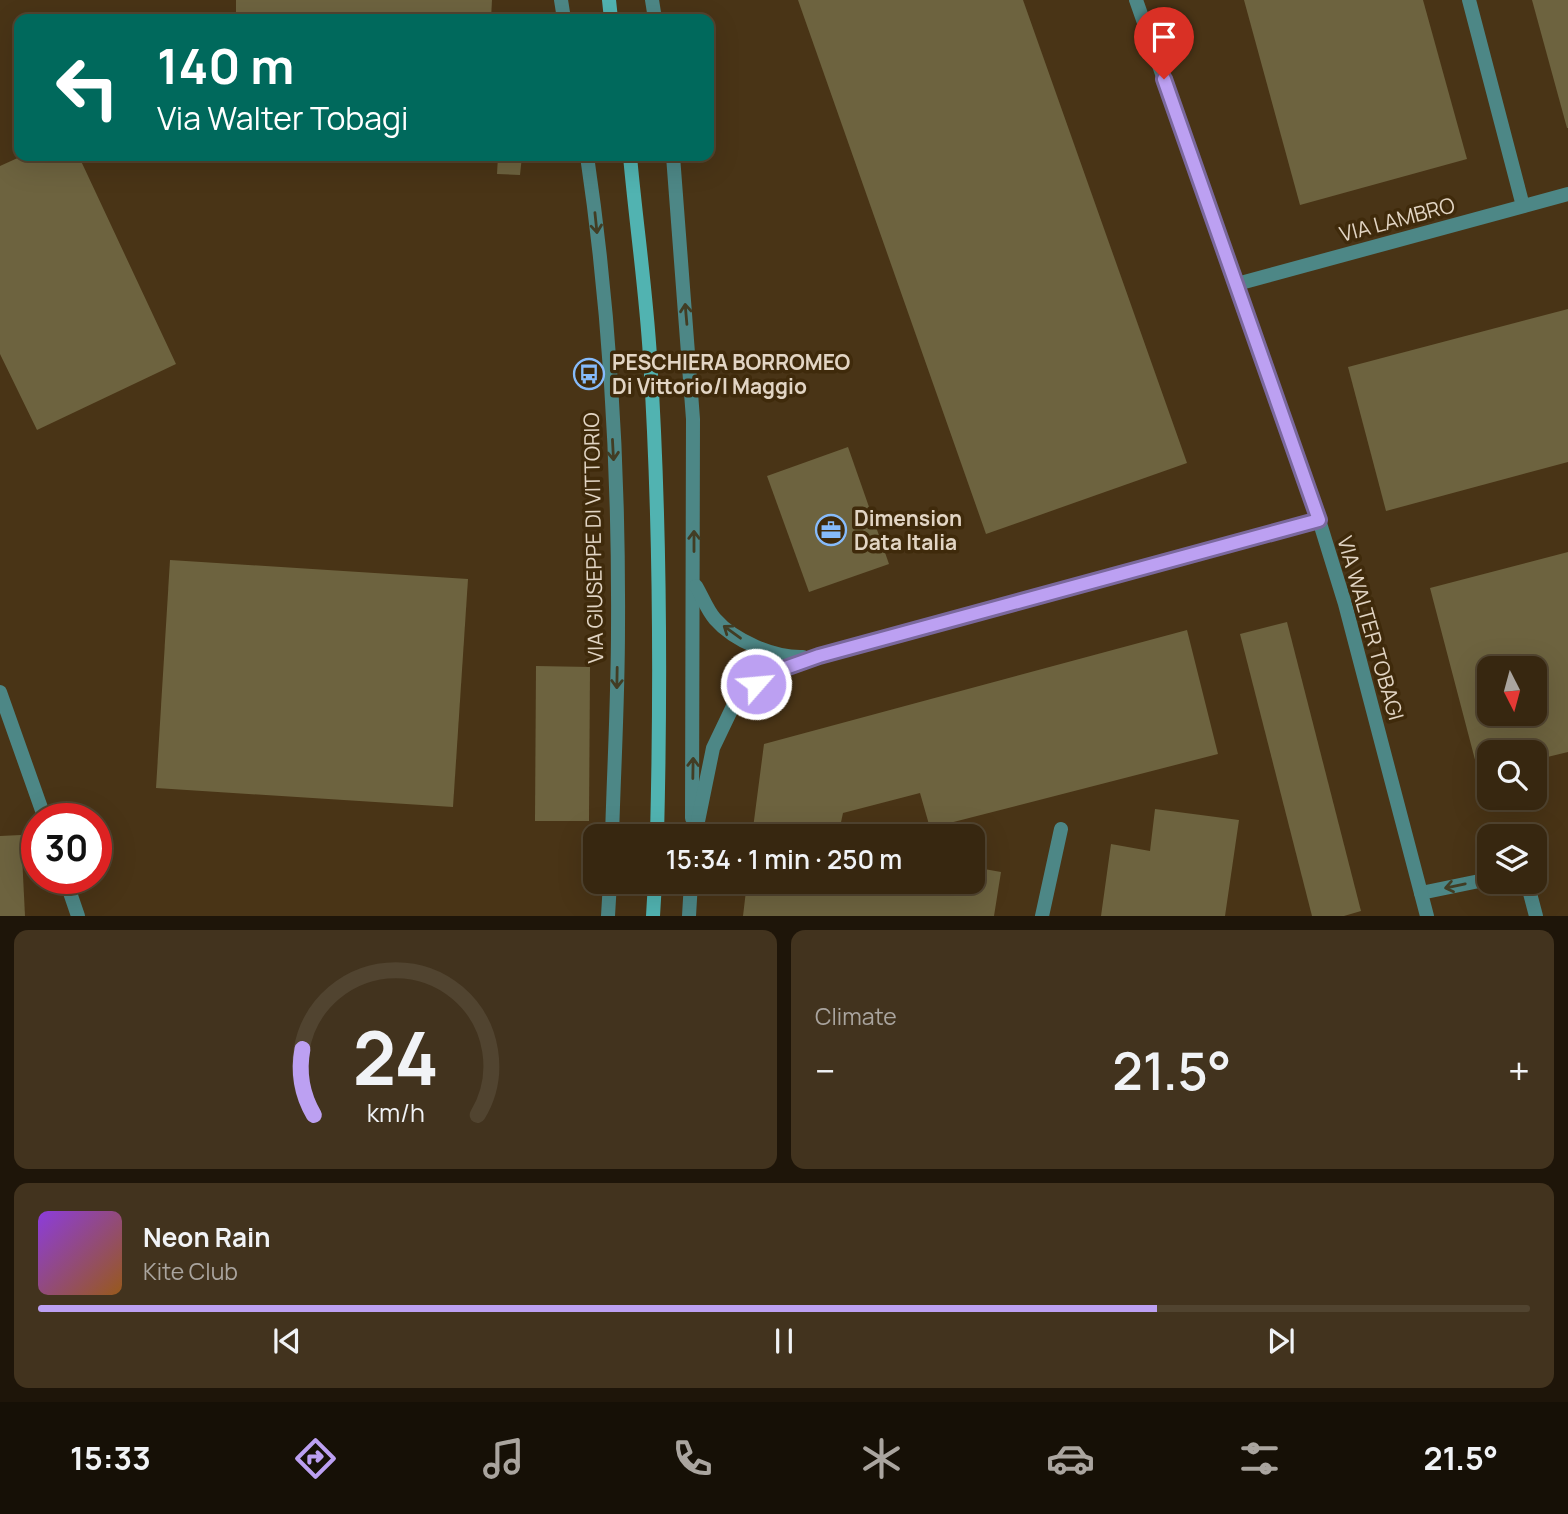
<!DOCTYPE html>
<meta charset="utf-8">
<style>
:root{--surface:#372710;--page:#42331e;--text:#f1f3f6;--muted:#aaa59f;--line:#514430;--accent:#bca0f2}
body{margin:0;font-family:Manrope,sans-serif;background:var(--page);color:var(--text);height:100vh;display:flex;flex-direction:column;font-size:26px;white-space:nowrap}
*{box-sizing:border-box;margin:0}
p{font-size:23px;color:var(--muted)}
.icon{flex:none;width:38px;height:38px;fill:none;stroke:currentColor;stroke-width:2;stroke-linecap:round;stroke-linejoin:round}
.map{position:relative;height:916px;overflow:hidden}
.drawer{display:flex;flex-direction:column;gap:14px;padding:14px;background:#1e1509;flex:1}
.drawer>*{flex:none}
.top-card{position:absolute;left:14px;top:14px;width:700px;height:147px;border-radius:14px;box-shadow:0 7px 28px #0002,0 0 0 2px var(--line);background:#00695c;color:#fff;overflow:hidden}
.needle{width:46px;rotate:174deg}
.buttons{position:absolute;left:1477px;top:656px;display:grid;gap:14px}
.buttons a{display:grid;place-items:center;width:70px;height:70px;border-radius:14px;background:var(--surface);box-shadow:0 7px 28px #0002,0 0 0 2px var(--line);font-size:35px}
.speed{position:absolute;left:21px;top:803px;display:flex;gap:14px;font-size:35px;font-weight:700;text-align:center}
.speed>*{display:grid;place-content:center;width:91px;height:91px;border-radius:50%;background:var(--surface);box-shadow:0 7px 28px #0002,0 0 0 2px var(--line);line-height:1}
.speed .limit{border:10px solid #d22;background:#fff;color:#111}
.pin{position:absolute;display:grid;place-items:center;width:60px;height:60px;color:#fff;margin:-72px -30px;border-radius:50% 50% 50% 0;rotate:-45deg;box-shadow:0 0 7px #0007}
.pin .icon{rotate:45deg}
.me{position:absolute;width:77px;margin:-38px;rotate:63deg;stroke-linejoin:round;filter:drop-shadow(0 0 5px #0008)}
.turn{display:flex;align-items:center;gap:24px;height:147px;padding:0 28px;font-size:32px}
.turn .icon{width:91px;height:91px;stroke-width:2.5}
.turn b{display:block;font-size:49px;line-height:60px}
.big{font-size:52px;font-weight:600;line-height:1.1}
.drawer .widget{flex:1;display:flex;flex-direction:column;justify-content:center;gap:10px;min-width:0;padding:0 24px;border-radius:14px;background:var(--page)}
.drawer .dial{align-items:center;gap:0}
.dial svg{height:182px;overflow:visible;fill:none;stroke:var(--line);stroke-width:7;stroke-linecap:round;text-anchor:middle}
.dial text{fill:var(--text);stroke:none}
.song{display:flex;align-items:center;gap:21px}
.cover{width:84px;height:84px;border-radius:10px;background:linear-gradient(135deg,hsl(270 70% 55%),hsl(30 70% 35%))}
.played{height:7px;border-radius:4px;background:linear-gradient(90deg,var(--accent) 75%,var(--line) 75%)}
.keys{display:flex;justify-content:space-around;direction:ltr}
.heat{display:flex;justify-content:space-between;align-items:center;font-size:38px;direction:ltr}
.drawer .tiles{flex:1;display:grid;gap:14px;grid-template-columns:1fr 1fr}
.widget:last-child{grid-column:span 2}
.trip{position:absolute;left:583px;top:824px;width:402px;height:70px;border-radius:14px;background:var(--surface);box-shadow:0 7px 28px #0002,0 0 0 2px var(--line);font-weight:600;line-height:70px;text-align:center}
.tab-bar{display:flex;height:112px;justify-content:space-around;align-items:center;background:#161006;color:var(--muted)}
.tab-bar .icon{width:49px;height:49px}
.tab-bar .active{color:var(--accent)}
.tab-bar b{font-size:32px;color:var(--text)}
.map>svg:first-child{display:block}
.building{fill:#6d633f;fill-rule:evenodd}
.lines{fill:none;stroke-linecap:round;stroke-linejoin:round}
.lane{stroke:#4d8786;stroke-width:14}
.street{stroke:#4d8786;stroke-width:14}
.secondary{stroke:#51b3b1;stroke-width:14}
.oneway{stroke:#423d24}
.route-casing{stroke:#7a689d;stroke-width:18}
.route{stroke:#bca0f2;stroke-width:12}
.labels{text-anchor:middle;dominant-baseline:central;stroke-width:7;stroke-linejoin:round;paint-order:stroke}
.street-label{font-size:21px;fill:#e2d5c4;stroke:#3f2a0b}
.poi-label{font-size:21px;font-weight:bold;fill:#e2d5c4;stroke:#3f2a0b;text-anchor:start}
</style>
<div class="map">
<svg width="1568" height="916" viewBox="0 0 1568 916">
<rect width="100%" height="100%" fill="#493416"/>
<g class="building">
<path d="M 236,0 L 492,0 L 491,19 L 366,19 L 236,12 Z"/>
<path d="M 798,0 L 1023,0 L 1187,463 L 986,534 Z"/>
<path d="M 1244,0 L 1423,0 L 1467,159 L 1300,205 Z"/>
<path d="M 1532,0 L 1568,0 L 1568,128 L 1567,128 Z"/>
<path d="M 22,156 L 92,156 L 81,161 L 176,364 L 37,430 L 0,354 L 0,166 Z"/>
<path d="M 498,156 L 522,156 L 520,175 L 497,174 Z"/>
<path d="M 1568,309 L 1568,462 L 1386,511 L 1348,367 Z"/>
<path d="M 848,447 L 889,564 L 809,592 L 767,476 Z"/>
<path d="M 1568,552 L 1568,752 L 1535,760 L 1535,752 L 1489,752 L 1489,772 L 1479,775 L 1430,588 ZM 1489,668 L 1535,668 L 1535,714 L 1489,714 Z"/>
<path d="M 170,560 L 468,579 L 453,807 L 156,788 Z"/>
<path d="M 1287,622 L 1361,911 L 1344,916 L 1312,916 L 1240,634 Z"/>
<path d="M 1187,630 L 1218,754 L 930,828 L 920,793 L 843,813 L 838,836 L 752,836 L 764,744 Z"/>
<path d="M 536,666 L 590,667 L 589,821 L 535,821 Z"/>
<path d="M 1155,809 L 1239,820 L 1225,916 L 1101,916 L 1111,844 L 1150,851 Z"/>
<path d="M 21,835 L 25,916 L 0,916 L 0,836 Z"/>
<path d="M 973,867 L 1001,872 L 994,916 L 743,916 L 747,882 L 973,882 Z"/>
</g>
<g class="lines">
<g class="lane">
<path d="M 1469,0 L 1523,206"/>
<path d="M 0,692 L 45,819"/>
<path d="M 65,878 L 78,916"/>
<path d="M 1527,882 L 1536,916"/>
<path d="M 1421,893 L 1489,879"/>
<path d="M 1042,916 L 1061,829"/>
</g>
<g class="street">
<path d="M 561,0 L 564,19"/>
<path d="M 652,0 L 655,19"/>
<path d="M 1136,0 L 1319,520 L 1345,604 L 1427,916"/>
<path d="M 587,156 C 610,311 619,472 618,629 C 618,698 614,767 612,836"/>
<path d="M 673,156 L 693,419 L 692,818"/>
<path d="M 1237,284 L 1568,194"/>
<path d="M 696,586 C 702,596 707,610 715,619 C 734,641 775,658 803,657"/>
<path d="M 695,836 L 713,748 L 735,702 L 756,684 L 774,672 L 819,656 L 1319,520"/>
<path d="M 608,916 L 610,882"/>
<path d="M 689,916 L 691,882"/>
</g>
<g class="secondary">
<path d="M 609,0 L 611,19"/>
<path d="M 630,156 C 636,223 646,290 650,357 C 660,517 661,676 657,836"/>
<path d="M 653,916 L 655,882"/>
</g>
</g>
<defs><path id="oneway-shaft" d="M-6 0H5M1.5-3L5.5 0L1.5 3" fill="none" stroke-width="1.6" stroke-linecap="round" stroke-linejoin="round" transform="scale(1.75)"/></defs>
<g class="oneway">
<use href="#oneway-shaft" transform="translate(596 223) rotate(84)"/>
<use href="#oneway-shaft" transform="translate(686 314) rotate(-95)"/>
<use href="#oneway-shaft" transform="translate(613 450) rotate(87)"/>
<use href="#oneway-shaft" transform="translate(694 541) rotate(-90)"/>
<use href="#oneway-shaft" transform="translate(732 632) rotate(-144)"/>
<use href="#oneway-shaft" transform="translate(617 678) rotate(91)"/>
<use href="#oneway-shaft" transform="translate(693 768) rotate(-89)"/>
<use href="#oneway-shaft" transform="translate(1455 886) rotate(168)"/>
</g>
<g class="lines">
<g class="route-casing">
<path id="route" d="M 756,684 L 774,672 L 819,656 L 1319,520 L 1164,79"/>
</g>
<use href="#route" class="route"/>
</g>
<defs>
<g id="bus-ring" transform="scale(1.575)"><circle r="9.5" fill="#3f2a0b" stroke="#86bbfb" stroke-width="1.5"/><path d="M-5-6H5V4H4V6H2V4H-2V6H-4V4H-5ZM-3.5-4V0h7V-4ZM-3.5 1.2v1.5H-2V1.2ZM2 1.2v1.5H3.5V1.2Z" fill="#86bbfb"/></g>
<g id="office-ring" transform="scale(1.575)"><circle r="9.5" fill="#3f2a0b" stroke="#86bbfb" stroke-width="1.5"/><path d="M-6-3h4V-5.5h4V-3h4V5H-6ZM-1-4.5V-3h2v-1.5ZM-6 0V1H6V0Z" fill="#86bbfb"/></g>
</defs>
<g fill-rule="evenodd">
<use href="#bus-ring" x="589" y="374"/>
<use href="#office-ring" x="831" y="530"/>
</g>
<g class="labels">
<g class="street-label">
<text transform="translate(1397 219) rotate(-15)">VIA LAMBRO</text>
<text transform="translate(593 538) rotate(-91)">VIA GIUSEPPE DI VITTORIO</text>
<text transform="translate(1371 628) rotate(74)">VIA WALTER TOBAGI</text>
</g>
<g class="poi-label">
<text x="612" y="362">PESCHIERA BORROMEO<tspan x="612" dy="24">Di Vittorio/I Maggio</tspan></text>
<text x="854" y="518">Dimension<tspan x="854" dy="24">Data Italia</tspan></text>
</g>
</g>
</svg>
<div class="buttons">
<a><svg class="needle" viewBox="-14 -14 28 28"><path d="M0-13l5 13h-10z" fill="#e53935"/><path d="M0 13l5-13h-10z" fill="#aaa59f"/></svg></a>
<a><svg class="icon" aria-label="search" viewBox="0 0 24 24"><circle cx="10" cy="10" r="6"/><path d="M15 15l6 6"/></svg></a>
<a><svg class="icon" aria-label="layers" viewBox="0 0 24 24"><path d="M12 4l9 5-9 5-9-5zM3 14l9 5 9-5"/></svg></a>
</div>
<div class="speed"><div class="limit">30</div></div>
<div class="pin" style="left:1164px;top:79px;background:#d93025"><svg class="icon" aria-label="arrive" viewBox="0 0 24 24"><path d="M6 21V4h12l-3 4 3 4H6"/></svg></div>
<svg class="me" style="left:756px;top:684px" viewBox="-20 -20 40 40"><circle r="17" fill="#bca0f2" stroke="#fff" stroke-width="3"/><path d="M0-11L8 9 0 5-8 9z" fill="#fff"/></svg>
<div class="trip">15:34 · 1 min · 250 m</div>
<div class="top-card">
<div class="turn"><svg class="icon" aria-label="left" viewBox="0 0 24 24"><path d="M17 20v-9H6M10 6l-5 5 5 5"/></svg><div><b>140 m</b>Via Walter Tobagi</div></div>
</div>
</div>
<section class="drawer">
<div class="tiles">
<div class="widget dial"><svg viewBox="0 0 100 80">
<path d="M14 69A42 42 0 1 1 86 69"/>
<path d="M14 69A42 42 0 0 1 9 40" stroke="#bca0f2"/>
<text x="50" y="56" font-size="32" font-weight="700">24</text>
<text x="50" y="72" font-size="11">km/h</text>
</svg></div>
<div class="widget"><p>Climate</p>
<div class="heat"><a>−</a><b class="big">21.5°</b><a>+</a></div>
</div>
<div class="widget">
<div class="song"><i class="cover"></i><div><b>Neon Rain</b><p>Kite Club</p></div></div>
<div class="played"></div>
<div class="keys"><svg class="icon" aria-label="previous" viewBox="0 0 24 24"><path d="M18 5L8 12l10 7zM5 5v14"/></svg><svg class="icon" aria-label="pause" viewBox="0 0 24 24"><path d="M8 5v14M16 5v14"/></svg><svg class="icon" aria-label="next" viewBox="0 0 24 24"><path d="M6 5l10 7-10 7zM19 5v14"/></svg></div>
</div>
</div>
</section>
<nav class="tab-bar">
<b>15:33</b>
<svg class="icon active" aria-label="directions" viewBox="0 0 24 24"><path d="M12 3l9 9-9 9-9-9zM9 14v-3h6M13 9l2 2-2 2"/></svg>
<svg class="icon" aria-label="music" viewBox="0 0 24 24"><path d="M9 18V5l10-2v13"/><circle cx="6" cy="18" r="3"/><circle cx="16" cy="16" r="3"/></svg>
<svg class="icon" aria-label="phone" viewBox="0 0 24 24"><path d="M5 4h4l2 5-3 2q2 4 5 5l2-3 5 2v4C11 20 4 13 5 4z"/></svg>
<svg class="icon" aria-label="climate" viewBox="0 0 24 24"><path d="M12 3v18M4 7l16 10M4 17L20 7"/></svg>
<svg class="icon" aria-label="car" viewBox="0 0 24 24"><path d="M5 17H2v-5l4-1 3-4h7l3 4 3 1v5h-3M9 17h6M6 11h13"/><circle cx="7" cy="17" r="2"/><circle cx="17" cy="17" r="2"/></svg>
<svg class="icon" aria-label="filters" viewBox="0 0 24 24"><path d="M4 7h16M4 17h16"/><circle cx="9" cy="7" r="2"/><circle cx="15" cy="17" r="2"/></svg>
<b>21.5°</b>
</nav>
